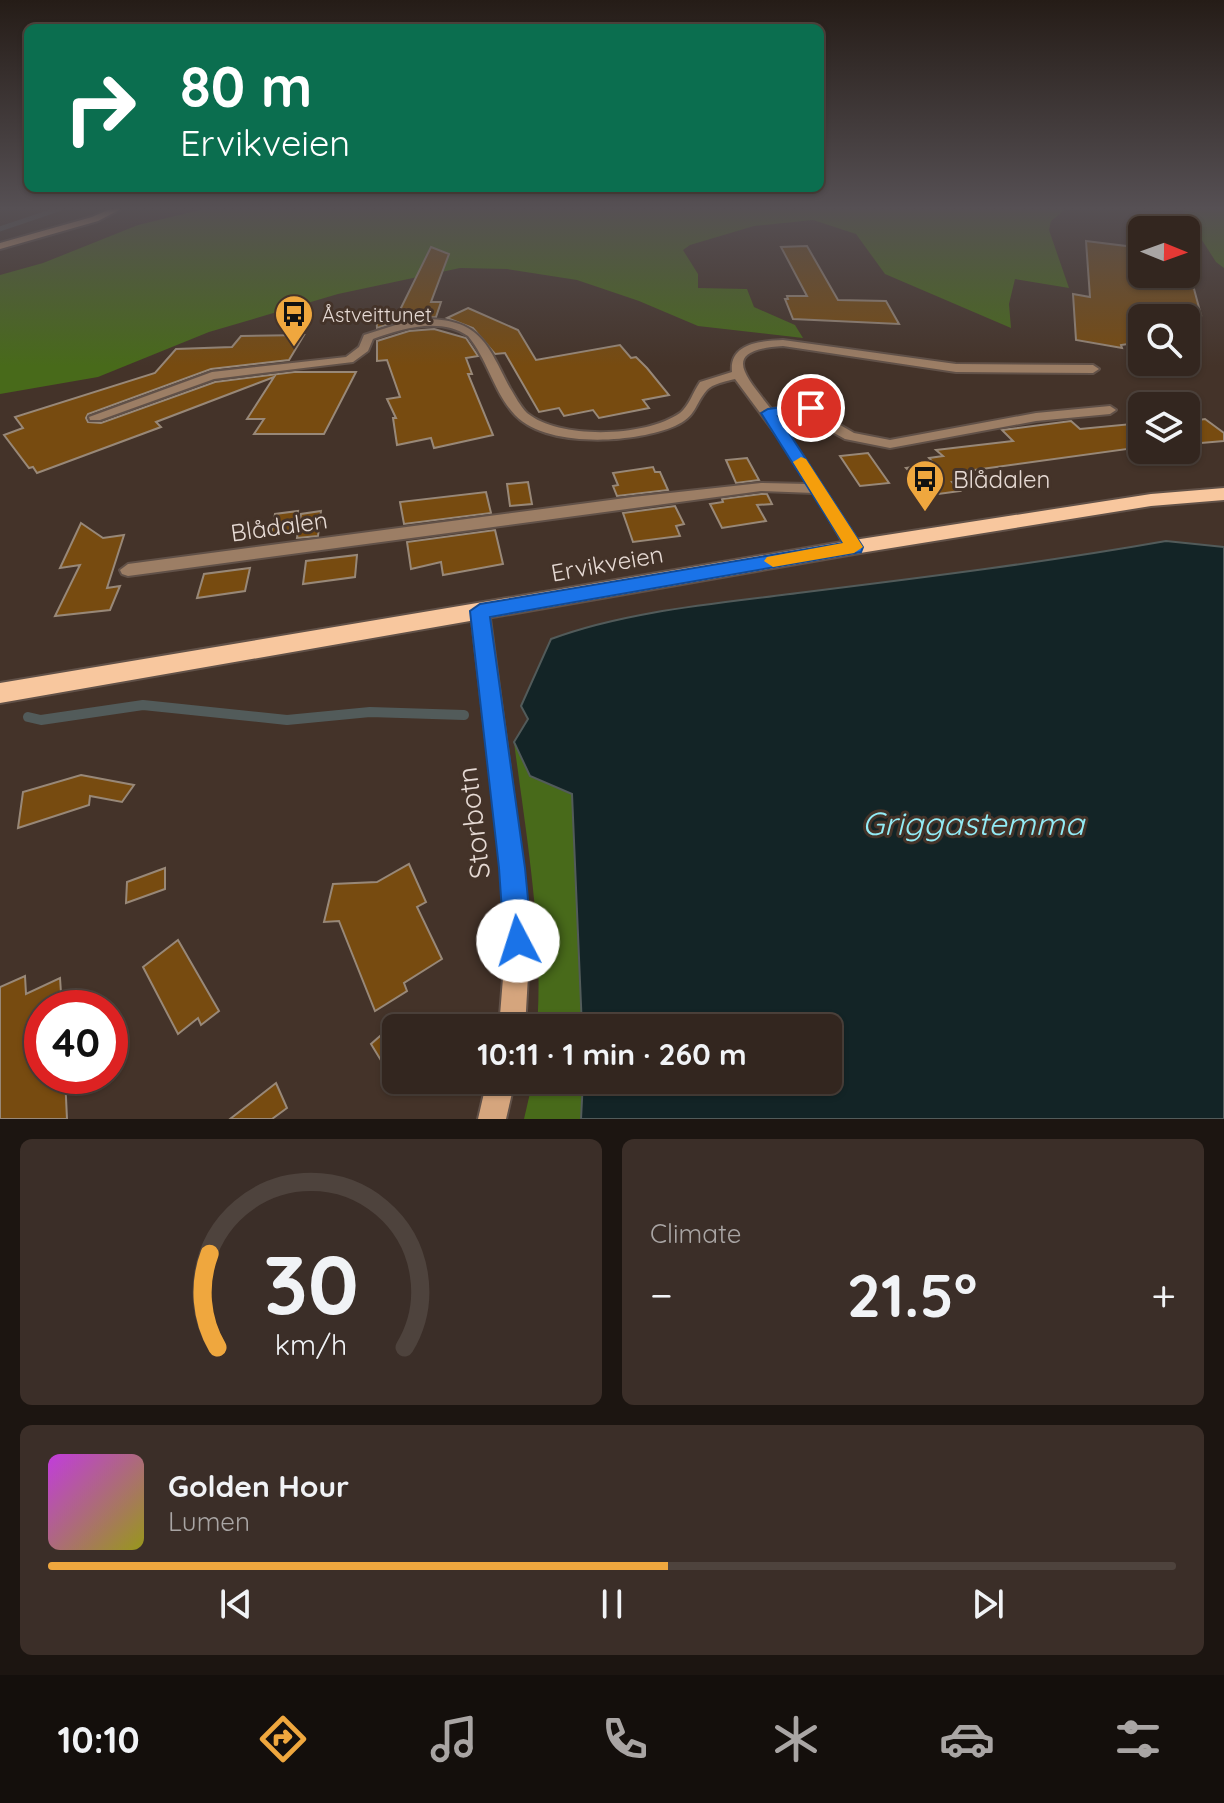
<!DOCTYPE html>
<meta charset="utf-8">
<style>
:root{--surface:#33261f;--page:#3b2e28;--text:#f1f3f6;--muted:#a9a5a4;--line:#4e433d;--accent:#efa73e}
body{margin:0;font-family:Quicksand,sans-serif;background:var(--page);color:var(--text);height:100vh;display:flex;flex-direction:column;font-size:30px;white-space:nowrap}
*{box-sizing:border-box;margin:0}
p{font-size:26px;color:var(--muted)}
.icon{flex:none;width:44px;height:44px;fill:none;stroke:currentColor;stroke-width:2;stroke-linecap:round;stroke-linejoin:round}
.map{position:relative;height:1119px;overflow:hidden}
.details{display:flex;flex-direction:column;gap:20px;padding:20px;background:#1c1511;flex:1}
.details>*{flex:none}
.hud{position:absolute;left:24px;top:24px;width:800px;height:168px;border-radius:12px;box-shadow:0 2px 6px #0004,0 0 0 2px var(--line);background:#0b6e4f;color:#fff;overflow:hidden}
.needle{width:52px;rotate:91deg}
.fabs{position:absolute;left:1128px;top:216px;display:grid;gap:16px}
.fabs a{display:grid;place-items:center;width:72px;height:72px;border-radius:12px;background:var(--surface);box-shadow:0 2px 6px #0004,0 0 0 2px var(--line);font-size:40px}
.speed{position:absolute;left:24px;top:990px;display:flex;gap:16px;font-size:40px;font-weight:700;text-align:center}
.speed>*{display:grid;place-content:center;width:104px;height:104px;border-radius:50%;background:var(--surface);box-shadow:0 2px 6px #0004,0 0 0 2px var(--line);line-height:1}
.speed .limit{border:12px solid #d22;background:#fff;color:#111}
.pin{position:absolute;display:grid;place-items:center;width:68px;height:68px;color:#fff;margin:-34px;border:4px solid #fff;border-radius:50%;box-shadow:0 2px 8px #0007}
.me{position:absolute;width:88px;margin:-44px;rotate:355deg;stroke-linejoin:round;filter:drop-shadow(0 0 6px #0008)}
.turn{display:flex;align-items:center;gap:28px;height:168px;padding:0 24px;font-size:36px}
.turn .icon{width:104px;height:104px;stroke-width:2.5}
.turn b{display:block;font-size:56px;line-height:68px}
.big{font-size:60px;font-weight:800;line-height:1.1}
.details .tile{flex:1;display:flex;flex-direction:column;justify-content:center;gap:12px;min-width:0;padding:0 28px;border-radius:12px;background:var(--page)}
.details .dial{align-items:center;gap:0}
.dial svg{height:208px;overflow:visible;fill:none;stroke:var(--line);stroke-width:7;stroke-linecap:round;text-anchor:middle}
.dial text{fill:var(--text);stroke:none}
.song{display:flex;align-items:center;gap:24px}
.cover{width:96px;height:96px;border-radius:12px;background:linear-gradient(135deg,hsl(290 70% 55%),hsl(60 70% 35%))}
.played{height:8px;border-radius:4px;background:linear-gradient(90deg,var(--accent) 55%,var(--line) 55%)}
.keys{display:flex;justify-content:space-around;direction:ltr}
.heat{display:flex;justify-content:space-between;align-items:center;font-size:44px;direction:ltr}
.details .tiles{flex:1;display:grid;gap:20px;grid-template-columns:1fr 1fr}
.tile:last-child{grid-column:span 2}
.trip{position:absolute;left:382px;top:1014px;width:460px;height:80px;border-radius:12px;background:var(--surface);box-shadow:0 2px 6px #0004,0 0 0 2px var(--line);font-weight:800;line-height:80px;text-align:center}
.tabs{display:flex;height:128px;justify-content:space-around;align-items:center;background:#140f0c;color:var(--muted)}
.tabs .icon{width:56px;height:56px}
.tabs .active{color:var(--accent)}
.tabs b{font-size:36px;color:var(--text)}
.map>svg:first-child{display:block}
.forest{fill:#486a1a}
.water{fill:#132426;stroke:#525b5a;stroke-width:2}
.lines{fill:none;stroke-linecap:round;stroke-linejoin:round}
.stream-far1{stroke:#525b5a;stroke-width:5}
.stream{stroke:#525b5a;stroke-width:10}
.building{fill:#774b10;stroke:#988878;stroke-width:2}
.street-casing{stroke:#615148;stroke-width:4}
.secondary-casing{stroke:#615148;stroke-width:4}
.primary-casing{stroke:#615148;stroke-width:4}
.street{fill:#9c7e65;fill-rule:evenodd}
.secondary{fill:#d5a57d;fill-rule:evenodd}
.primary{fill:#f8c79e;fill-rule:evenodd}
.route{fill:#1a73e8;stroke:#114b97;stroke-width:2}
.slow{fill:#f59e0b}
.labels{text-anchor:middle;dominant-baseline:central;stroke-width:6;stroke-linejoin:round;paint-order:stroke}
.far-poi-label{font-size:20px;fill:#e6dad4;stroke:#443329;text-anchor:start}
.poi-label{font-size:24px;fill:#e6dad4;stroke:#443329;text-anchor:start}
.street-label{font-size:24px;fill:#e6dad4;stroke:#443329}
.near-street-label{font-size:28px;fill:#e6dad4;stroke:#443329}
.near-water-label{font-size:32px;font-style:italic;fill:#93ecf6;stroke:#443329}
</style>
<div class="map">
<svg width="1224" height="1119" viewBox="0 0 1224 1119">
<rect width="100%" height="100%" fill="#443329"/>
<g class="forest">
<path d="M 204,209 L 1066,209 L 1051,221 L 1049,230 L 1069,288 L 1015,279 L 1009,304 L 1011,328 L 885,274 L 856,234 L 813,220 L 754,226 L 690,245 L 683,250 L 698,274 L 698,288 L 747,289 L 754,307 L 795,325 L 803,338 L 698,326 L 639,301 L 577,280 L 507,269 L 460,268 L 338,294 L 209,332 L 98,377 L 0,394 L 0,275 L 43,263 L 138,225 Z"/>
<path d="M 1182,209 L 1224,209 L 1224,268 L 1216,262 Z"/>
<path d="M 514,742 L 530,776 L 572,793 L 582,1028 L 537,1028 C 544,936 526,834 514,742 Z"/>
<path d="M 533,1080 L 583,1080 L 581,1119 L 524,1119 Z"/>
</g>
<path class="water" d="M 1166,541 L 1224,547 L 1224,1119 L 581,1119 L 583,1080 L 828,1080 L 828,1028 L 582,1028 L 572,794 L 530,776 L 514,742 L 528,719 L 521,706 L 551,639 C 629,610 723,603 806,592 C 927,577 1047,562 1166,541 Z"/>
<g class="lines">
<path class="stream-far1" d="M 0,229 L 59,209"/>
<path class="stream" d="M 28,717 L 41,720 L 143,705 L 287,720 L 370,712 L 464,715"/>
</g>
<g class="building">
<path d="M 1086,241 L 1142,248 L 1142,274 L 1190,274 L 1201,315 L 1187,313 L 1188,317 L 1142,318 L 1142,342 L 1121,345 L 1122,348 L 1076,340 L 1073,294 L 1090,297 Z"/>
<path d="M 807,246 L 838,300 L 886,301 L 899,324 L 793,319 L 785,299 L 788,299 L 787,296 L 807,296 L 781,247 Z"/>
<path d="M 431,247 L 449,254 L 431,302 L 441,302 L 436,317 L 402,320 L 377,328 L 376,312 L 399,312 Z"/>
<path d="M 468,308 L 518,330 L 536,360 L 620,345 L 631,358 L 636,357 L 647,368 L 669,395 L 643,400 L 649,408 L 599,418 L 593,410 L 564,416 L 559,408 L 539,412 L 505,353 L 495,354 L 473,328 L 447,318 Z"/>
<path d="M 434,329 L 466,338 L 478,356 L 466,358 L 472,374 L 468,374 L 493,435 L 434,448 L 431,438 L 397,445 L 393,418 L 396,418 L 387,399 L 400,397 L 387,360 L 377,361 L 377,341 L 409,331 Z"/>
<path d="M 304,335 L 289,360 L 211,369 L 88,414 L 86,418 L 88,422 L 101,423 L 215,382 L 294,372 L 356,372 L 324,434 L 254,434 L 264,419 L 247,419 L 274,377 L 156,422 L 161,427 L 37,473 L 33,467 L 29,468 L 4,435 L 23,428 L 15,417 L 155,373 L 176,349 L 232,347 L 241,336 Z"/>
<path d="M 1205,419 L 1224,433 L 1224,441 L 1201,443 L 1186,431 L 1186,422 Z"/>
<path d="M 1071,421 L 1080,429 L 1142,423 L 1142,447 L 967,471 L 974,479 L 952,482 L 960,491 L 931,495 L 906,468 L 934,464 L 929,458 L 943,456 L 936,450 L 1013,441 L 1002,430 Z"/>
<path d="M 868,453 L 889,483 L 860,486 L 840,456 Z"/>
<path d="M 747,458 L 759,480 L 736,483 L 726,460 Z"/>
<path d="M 653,467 L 655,472 L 660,472 L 668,490 L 617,496 L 613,486 L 618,485 L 613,473 Z"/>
<path d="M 528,482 L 532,504 L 510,506 L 507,484 Z"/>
<path d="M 486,492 L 491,513 L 404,524 L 400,502 Z"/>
<path d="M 761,494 L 767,494 L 772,504 L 757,505 L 766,521 L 722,528 L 710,504 L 723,502 L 722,499 Z"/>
<path d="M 675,506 L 684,524 L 676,526 L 680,536 L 633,542 L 623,513 Z"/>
<path d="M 298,511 L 293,533 L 271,535 L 275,514 Z"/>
<path d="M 321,511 L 318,536 L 297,538 L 301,514 Z"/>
<path d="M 81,523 L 103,538 L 124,535 L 107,588 L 120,586 L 110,610 L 55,616 L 80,565 L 60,568 Z"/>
<path d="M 495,530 L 503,564 L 443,575 L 441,562 L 411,569 L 407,542 Z"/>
<path d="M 357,555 L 355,577 L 303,584 L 306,561 Z"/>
<path d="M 250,568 L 245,591 L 197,598 L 204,574 Z"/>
<path d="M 81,775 L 134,785 L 122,802 L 90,796 L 89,805 L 18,828 L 23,792 Z"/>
<path d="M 409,864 L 426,902 L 417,907 L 442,959 L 404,983 L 407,991 L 375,1011 L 339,921 L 324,922 L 333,884 L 377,882 Z"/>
<path d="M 165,868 L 165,889 L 126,903 L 127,882 Z"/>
<path d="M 178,940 L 219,1011 L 201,1025 L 198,1018 L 178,1034 L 143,967 Z"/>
<path d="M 25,976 L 26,994 L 60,978 L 62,1008 L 42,1008 L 42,1076 L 65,1076 L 67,1119 L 0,1119 L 0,987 Z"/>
<path d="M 396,1022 L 396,1085 L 371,1044 Z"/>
<path d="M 276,1083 L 287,1108 L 272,1119 L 230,1119 Z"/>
</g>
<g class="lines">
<g class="street-casing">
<path id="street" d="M 428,319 C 481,320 488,346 510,388 C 515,396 520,406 527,413 C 560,440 646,437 680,413 C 689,406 693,392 700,382 L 732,372 C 729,343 761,341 783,340 L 956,364 L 1093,365 L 1099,369 L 1093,373 L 956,372 L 783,346 C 718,350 746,376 771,409 L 815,405 L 835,422 L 854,433 L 890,440 L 1036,413 L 1110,406 L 1116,410 L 1110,414 L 1036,421 L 890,448 L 845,439 L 825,428 L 808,412 L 776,416 L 862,547 L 854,552 L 848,551 L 814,493 L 761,491 L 128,576 L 122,574 L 120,570 L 128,564 L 633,497 L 761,483 L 809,484 L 781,441 L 735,379 C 727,381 712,384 707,390 C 694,405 697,416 675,426 C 636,443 548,449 515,415 C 494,393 488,360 468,336 C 441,317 402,328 373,339 L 368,351 L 353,362 L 214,379 L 100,420 L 90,420 L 89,417 L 212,372 L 346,357 L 359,347 L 364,335 L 402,323 Z"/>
</g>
<g class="secondary-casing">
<g id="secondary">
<path d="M 110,209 L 121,209 L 98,221 L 0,249 L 0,243 L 92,217 Z"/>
<path d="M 480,605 L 486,607 L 489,611 L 523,868 L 530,941 L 525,1028 L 499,1028 L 506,941 L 501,868 L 471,611 L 474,607 Z"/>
<path d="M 487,1080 L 515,1080 L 506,1119 L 478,1119 Z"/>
</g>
</g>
<g class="primary-casing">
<path id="primary" d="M 1224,488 L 1224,500 L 1151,506 L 854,554 L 0,703 L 0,683 L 854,540 L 1151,494 Z"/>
</g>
<use href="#street" class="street"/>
<use href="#secondary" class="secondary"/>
<use href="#primary" class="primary"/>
</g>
<linearGradient id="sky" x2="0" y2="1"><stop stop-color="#251c17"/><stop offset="0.57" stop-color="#565054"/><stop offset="1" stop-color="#565054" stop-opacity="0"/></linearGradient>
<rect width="1224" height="366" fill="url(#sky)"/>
<path class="route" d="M 811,403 L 816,405 L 816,411 L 778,416 L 863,547 L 861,552 L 490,617 L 525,868 L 532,941 L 528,951 L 518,955 L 508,951 L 504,941 L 499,868 L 470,611 L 480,604 L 843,543 L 761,413 L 768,409 Z"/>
<path class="slow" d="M 801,457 L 806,459 L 863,547 L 854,553 L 773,567 L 764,561 L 767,557 L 843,543 L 793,462 Z"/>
<defs>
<g id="bus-pin" transform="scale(2)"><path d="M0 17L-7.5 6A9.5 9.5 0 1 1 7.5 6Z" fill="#efa73e" stroke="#443329"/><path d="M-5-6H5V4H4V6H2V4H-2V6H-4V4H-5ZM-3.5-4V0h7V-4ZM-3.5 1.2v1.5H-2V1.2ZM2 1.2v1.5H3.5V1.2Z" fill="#111"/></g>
</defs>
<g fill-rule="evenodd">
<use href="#bus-pin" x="294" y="314"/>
<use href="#bus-pin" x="925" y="479"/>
</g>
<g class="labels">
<g class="far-poi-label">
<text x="322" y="314">Åstveittunet</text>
</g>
<g class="poi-label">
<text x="953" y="479">Blådalen</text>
</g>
<g class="street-label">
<text transform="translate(279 526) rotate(-8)">Blådalen</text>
<text transform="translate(607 563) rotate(-10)">Ervikveien</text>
</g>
<g class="near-street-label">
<text transform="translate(473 823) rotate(-97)">Storbotn</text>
</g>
<g class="near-water-label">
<text x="973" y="823">Griggastemma</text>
</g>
</g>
</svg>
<div class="fabs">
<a><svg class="needle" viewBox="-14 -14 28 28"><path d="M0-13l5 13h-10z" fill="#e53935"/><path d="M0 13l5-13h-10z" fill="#a9a5a4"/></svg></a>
<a><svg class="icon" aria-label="search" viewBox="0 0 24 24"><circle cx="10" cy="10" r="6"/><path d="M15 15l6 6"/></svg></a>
<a><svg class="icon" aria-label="layers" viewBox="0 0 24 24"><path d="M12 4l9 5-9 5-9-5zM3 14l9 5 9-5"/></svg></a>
</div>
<div class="speed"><div class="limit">40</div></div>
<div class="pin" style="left:811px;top:408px;background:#d93025"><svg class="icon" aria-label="arrive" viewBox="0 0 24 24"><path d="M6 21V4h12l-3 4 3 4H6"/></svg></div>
<svg class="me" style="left:518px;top:941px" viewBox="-20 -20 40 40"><circle r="19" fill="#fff"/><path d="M0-13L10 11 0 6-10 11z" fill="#1a73e8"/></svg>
<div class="trip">10:11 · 1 min · 260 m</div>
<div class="hud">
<div class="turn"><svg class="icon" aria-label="right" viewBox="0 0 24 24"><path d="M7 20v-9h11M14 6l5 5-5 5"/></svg><div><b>80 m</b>Ervikveien</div></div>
</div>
</div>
<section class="details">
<div class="tiles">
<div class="tile dial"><svg viewBox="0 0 100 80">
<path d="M14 69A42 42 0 1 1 86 69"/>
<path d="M14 69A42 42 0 0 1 11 33" stroke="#efa73e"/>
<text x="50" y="56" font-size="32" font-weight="700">30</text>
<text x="50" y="72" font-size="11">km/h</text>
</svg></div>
<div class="tile"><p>Climate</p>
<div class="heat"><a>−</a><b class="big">21.5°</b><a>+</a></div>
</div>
<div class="tile">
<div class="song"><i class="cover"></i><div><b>Golden Hour</b><p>Lumen</p></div></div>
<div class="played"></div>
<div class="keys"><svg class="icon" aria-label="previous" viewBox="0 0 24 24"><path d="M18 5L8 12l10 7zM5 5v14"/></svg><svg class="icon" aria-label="pause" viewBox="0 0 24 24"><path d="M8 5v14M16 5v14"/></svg><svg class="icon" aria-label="next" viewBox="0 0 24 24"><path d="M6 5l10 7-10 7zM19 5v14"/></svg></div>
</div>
</div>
</section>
<nav class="tabs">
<b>10:10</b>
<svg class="icon active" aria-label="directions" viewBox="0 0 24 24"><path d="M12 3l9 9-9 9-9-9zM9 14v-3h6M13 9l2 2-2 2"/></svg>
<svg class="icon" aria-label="music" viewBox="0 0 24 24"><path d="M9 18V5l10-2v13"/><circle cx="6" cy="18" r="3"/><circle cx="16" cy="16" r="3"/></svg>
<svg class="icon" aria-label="phone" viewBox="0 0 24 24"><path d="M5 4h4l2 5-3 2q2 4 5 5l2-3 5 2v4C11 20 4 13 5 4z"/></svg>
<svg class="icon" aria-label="climate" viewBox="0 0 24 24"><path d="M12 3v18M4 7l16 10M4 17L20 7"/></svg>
<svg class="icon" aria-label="car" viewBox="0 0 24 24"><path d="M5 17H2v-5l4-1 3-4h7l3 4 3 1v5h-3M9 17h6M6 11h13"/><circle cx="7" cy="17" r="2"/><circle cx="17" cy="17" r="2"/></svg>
<svg class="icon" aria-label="filters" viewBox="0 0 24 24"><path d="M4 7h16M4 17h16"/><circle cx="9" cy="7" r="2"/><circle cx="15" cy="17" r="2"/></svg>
</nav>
